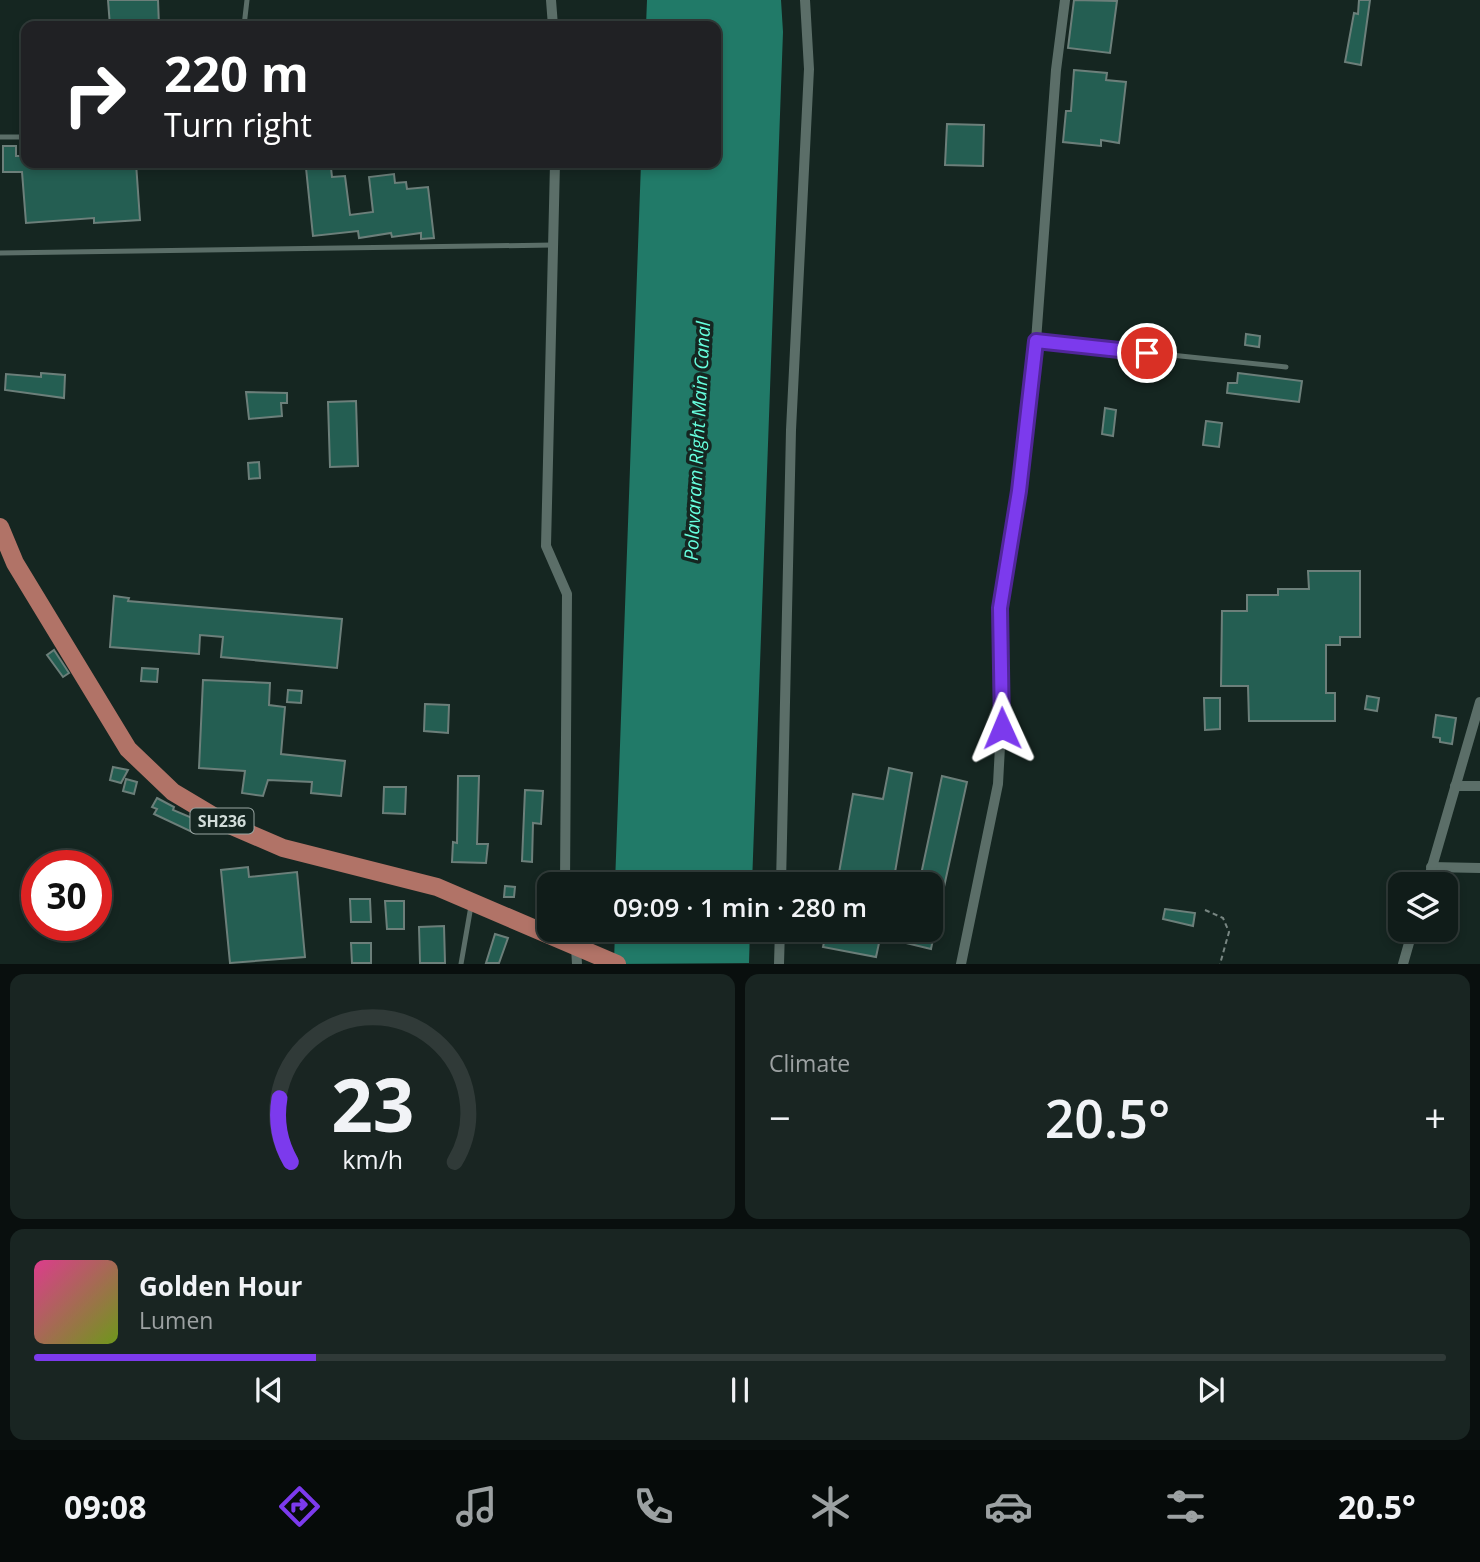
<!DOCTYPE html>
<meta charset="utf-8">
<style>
:root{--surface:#101c19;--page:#192522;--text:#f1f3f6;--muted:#9ca1a2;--line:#303a38;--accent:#7c3aed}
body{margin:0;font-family:"Open Sans",sans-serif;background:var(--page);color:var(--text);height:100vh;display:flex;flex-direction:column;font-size:26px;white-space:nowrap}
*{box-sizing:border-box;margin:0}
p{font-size:23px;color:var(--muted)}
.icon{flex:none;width:38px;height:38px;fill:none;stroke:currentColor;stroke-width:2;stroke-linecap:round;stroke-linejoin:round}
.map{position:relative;height:964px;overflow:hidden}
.panel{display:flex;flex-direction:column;gap:10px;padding:10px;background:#090f0e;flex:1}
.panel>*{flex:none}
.hud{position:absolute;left:21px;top:21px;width:700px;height:147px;border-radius:14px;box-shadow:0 4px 10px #0003,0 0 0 2px var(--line);background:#202124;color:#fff;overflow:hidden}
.fabs{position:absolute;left:1388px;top:872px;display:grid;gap:14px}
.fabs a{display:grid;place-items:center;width:70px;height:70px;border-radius:14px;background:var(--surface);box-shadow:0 4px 10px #0003,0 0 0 2px var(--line);font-size:35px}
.speed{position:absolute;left:21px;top:850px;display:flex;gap:14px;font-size:35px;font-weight:700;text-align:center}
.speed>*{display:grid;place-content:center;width:91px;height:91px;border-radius:50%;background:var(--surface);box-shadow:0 4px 10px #0003,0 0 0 2px var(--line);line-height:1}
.speed .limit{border:10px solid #d22;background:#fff;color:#111}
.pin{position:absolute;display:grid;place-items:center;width:60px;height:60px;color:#fff;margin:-30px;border:4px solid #fff;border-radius:50%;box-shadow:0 2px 7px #0007}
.me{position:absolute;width:77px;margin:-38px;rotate:359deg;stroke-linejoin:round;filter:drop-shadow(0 0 5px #0008)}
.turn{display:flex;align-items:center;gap:24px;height:147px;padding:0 28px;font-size:32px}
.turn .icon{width:91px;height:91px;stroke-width:2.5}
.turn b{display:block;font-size:49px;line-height:60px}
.big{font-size:52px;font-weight:600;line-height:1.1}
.panel .card{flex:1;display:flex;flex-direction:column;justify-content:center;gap:10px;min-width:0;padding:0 24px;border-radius:14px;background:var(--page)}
.panel .dial{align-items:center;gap:0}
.dial svg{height:182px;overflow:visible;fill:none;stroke:var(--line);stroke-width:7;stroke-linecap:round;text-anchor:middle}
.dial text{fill:var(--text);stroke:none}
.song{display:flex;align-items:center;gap:21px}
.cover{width:84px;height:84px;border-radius:10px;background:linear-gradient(135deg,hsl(330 70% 55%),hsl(80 70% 35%))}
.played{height:7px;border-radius:4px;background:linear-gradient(90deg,var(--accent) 20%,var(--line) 20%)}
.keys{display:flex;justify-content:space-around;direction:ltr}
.heat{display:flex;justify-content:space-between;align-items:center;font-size:38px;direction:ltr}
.panel .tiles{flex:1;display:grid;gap:10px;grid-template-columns:1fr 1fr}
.card:last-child{grid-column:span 2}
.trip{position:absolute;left:537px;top:872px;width:406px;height:70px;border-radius:14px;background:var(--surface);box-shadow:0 4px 10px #0003,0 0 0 2px var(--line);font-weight:600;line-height:70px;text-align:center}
.menu{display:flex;height:112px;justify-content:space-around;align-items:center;background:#060b0a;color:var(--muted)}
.menu .icon{width:49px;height:49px}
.menu .on{color:var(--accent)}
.menu b{font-size:32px;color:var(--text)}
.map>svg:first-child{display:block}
.water{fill:#217a68}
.building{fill:#245e52;stroke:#6c7f7a;stroke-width:2}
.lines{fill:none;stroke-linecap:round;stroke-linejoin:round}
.path{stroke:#788682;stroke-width:2;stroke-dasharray:5 3.5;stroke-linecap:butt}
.lane{stroke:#5b6e68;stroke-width:5}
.street{stroke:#5b6e68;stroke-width:10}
.primary{stroke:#b17367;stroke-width:18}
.route-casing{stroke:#51269a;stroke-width:18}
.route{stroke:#7c3aed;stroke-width:12}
.labels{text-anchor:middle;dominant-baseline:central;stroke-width:7;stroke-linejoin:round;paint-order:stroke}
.shield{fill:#152621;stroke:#99a5a2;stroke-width:2}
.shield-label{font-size:16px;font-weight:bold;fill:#d1dcd9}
.water-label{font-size:19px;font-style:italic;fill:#66ffde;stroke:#152621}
</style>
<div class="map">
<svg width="1480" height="964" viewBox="0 0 1480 964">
<rect width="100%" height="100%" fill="#152621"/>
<g class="water">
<path d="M 647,0 L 781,0 L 783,32 L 752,884 L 615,884 L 641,163 L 716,163 L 716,26 L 646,26 Z"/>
<path d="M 615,929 L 750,929 L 749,963 L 614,964 Z"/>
</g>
<g class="building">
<path d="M 108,0 L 158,0 L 159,26 L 110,26 Z"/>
<path d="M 1074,0 L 1117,1 L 1110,53 L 1068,48 Z"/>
<path d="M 1359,0 L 1370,0 L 1361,65 L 1345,62 L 1354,13 L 1358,14 Z"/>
<path d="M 1074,70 L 1107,73 L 1106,80 L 1126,82 L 1119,143 L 1101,140 L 1101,146 L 1063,142 L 1066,111 L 1071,111 Z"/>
<path d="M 947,124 L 984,125 L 983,166 L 945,165 Z"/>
<path d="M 3,146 L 16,146 L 16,156 L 26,156 L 26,163 L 136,163 L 140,220 L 94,223 L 94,218 L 26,223 L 22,172 L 3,172 Z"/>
<path d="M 324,166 L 331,168 L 332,177 L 345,176 L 350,215 L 373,212 L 369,177 L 394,174 L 395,183 L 406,182 L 407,189 L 428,187 L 434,238 L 421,239 L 421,233 L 392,237 L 391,233 L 359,238 L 358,231 L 313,236 L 306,168 Z"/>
<path d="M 1246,334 L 1260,336 L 1259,347 L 1245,345 Z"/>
<path d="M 41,373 L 65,375 L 64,398 L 5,390 L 6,374 L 41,377 Z"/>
<path d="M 1238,373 L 1302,381 L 1299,402 L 1227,393 L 1228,383 L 1237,383 Z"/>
<path d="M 246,392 L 287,393 L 287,403 L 281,403 L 282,416 L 249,419 Z"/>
<path d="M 356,401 L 358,466 L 330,467 L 328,402 Z"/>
<path d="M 1105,408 L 1116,410 L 1113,436 L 1102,434 Z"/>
<path d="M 1206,421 L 1222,423 L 1219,447 L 1203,445 Z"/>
<path d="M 259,462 L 260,478 L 249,479 L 248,463 Z"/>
<path d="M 1308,571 L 1360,571 L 1360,637 L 1340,637 L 1340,645 L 1326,645 L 1326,693 L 1335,693 L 1335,721 L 1249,721 L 1248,686 L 1221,686 L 1222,611 L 1247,611 L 1247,595 L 1278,595 L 1278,589 L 1309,589 Z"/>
<path d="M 114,596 L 129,598 L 128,601 L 342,619 L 337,668 L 221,657 L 223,637 L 200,635 L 199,654 L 110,647 Z"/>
<path d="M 54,650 L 69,673 L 63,677 L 47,655 Z"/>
<path d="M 142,668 L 158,669 L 157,682 L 141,681 Z"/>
<path d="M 203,680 L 270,683 L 269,705 L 285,707 L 281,754 L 345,761 L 341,796 L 311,793 L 312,782 L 268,780 L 263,796 L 242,793 L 245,771 L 199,768 Z"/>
<path d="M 288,690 L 302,691 L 301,703 L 287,702 Z"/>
<path d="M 1367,696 L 1379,698 L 1377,711 L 1365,709 Z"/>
<path d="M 1204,698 L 1220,698 L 1220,729 L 1205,730 Z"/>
<path d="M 425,704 L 449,705 L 448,733 L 424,731 Z"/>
<path d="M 1436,715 L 1456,718 L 1452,744 L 1440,742 L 1440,738 L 1433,737 Z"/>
<path d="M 113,767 L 128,770 L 121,783 L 110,780 Z"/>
<path d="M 889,768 L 912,773 L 893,884 L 837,884 L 853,794 L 883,799 Z"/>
<path d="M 458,776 L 479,776 L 477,844 L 488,844 L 486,863 L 452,862 L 453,842 L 457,843 Z"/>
<path d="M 942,776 L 967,782 L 935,928 L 931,927 L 931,884 L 919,884 Z"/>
<path d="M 126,779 L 137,782 L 134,794 L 123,791 Z"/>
<path d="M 384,787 L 406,787 L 405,814 L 383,813 Z"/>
<path d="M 525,790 L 543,791 L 541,824 L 533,823 L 532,862 L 522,861 Z"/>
<path d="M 157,798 L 174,807 L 173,810 L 197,820 L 192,832 L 154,814 L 157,809 L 152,807 Z"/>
<path d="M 248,867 L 249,877 L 297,872 L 305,957 L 230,963 L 221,870 Z"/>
<path d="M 1455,877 L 1456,920 L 1446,920 L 1446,878 Z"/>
<path d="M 505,886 L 515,887 L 514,897 L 504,897 Z"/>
<path d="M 350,899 L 370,899 L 371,922 L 351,922 Z"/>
<path d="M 385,901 L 404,901 L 404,929 L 387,929 Z"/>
<path d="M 1165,909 L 1195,913 L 1193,926 L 1163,919 Z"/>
<path d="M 444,926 L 445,963 L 420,963 L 419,927 Z"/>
<path d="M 827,929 L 882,929 L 876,957 L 823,947 Z"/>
<path d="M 909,929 L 935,929 L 931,949 L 906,943 Z"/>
<path d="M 495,934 L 508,938 L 499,963 L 486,963 Z"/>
<path d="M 351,943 L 371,943 L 371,963 L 352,963 Z"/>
</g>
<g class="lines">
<path class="path" d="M 1205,910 L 1223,918 L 1229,932 L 1220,964"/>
<g class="lane">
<path d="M 244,26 L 247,0"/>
<path d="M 0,137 L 26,137"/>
<path d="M 328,163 L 531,163"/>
<path d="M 0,253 L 553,245"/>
<path d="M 1036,341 L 1286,367"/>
<path d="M 461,964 L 471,906"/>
</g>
<g class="street">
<path d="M 551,0 L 553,26"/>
<path d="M 555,163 L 546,546 L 567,594 L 565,884"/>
<path d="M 1455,786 L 1480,786"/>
<path d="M 1431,867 L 1480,868"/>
<path d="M 781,884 L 791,430 L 809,69 L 805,0"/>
<path d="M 1427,884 L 1480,702"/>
<path d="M 570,929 L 576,947 L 577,964"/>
<path d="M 779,964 L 780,929"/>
<path d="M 961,964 L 998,784 L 1002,709 L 1000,608 L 1019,491 L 1036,341 L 1056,70 L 1065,0"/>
<path d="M 1403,964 L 1413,929"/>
</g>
<path class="primary" d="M 0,527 L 15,563 L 128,749 L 173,792 L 225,823 L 283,848 L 437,887 L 617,964"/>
</g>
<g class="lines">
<g class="route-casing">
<path id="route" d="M 1002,728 L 1000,608 L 1019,491 L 1036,341 L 1147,353"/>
</g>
<use href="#route" class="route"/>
</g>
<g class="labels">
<rect class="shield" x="190.5" y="808.5" width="63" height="25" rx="5"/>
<g class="shield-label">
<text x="222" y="821">SH236</text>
</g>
<g class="water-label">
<text transform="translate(697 441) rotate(-87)">Polavaram Right Main Canal</text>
</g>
</g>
</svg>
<div class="fabs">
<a><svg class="icon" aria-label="layers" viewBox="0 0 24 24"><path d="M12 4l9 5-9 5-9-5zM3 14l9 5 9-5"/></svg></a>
</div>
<div class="speed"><div class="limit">30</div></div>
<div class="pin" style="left:1147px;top:353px;background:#d93025"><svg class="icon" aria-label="arrive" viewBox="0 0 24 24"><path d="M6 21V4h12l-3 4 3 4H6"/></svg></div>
<svg class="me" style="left:1002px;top:728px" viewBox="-20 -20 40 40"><path d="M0-17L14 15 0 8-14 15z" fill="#7c3aed" stroke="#fff" stroke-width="4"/></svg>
<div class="trip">09:09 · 1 min · 280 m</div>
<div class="hud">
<div class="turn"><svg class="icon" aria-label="right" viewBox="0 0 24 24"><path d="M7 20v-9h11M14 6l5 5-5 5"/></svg><div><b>220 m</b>Turn right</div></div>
</div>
</div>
<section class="panel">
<div class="tiles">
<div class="card dial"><svg viewBox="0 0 100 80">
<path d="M14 69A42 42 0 1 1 86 69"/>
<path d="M14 69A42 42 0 0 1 9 41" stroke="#7c3aed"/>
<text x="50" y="56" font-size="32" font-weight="700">23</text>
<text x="50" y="72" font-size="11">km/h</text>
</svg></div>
<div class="card"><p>Climate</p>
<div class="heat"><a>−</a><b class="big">20.5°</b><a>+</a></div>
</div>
<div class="card">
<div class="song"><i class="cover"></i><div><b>Golden Hour</b><p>Lumen</p></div></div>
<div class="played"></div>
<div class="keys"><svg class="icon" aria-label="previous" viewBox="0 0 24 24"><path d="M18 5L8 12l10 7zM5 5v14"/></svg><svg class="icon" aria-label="pause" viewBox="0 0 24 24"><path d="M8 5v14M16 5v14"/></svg><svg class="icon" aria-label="next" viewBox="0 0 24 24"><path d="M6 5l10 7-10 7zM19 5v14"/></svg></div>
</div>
</div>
</section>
<nav class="menu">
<b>09:08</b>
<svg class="icon on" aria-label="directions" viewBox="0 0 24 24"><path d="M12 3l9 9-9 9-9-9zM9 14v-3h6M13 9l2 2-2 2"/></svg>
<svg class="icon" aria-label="music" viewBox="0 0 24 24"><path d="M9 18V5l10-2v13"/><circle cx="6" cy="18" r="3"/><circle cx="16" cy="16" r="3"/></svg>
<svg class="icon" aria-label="phone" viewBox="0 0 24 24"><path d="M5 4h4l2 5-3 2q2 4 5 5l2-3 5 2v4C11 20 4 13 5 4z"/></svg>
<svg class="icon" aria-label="climate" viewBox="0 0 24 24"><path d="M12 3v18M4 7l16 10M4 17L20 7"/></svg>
<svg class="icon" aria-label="car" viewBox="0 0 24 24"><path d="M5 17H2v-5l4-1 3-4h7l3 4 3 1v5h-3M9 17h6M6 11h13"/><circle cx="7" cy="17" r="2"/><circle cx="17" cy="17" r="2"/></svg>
<svg class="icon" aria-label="filters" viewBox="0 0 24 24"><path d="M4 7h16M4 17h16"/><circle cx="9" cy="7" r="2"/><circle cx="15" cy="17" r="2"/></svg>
<b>20.5°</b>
</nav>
